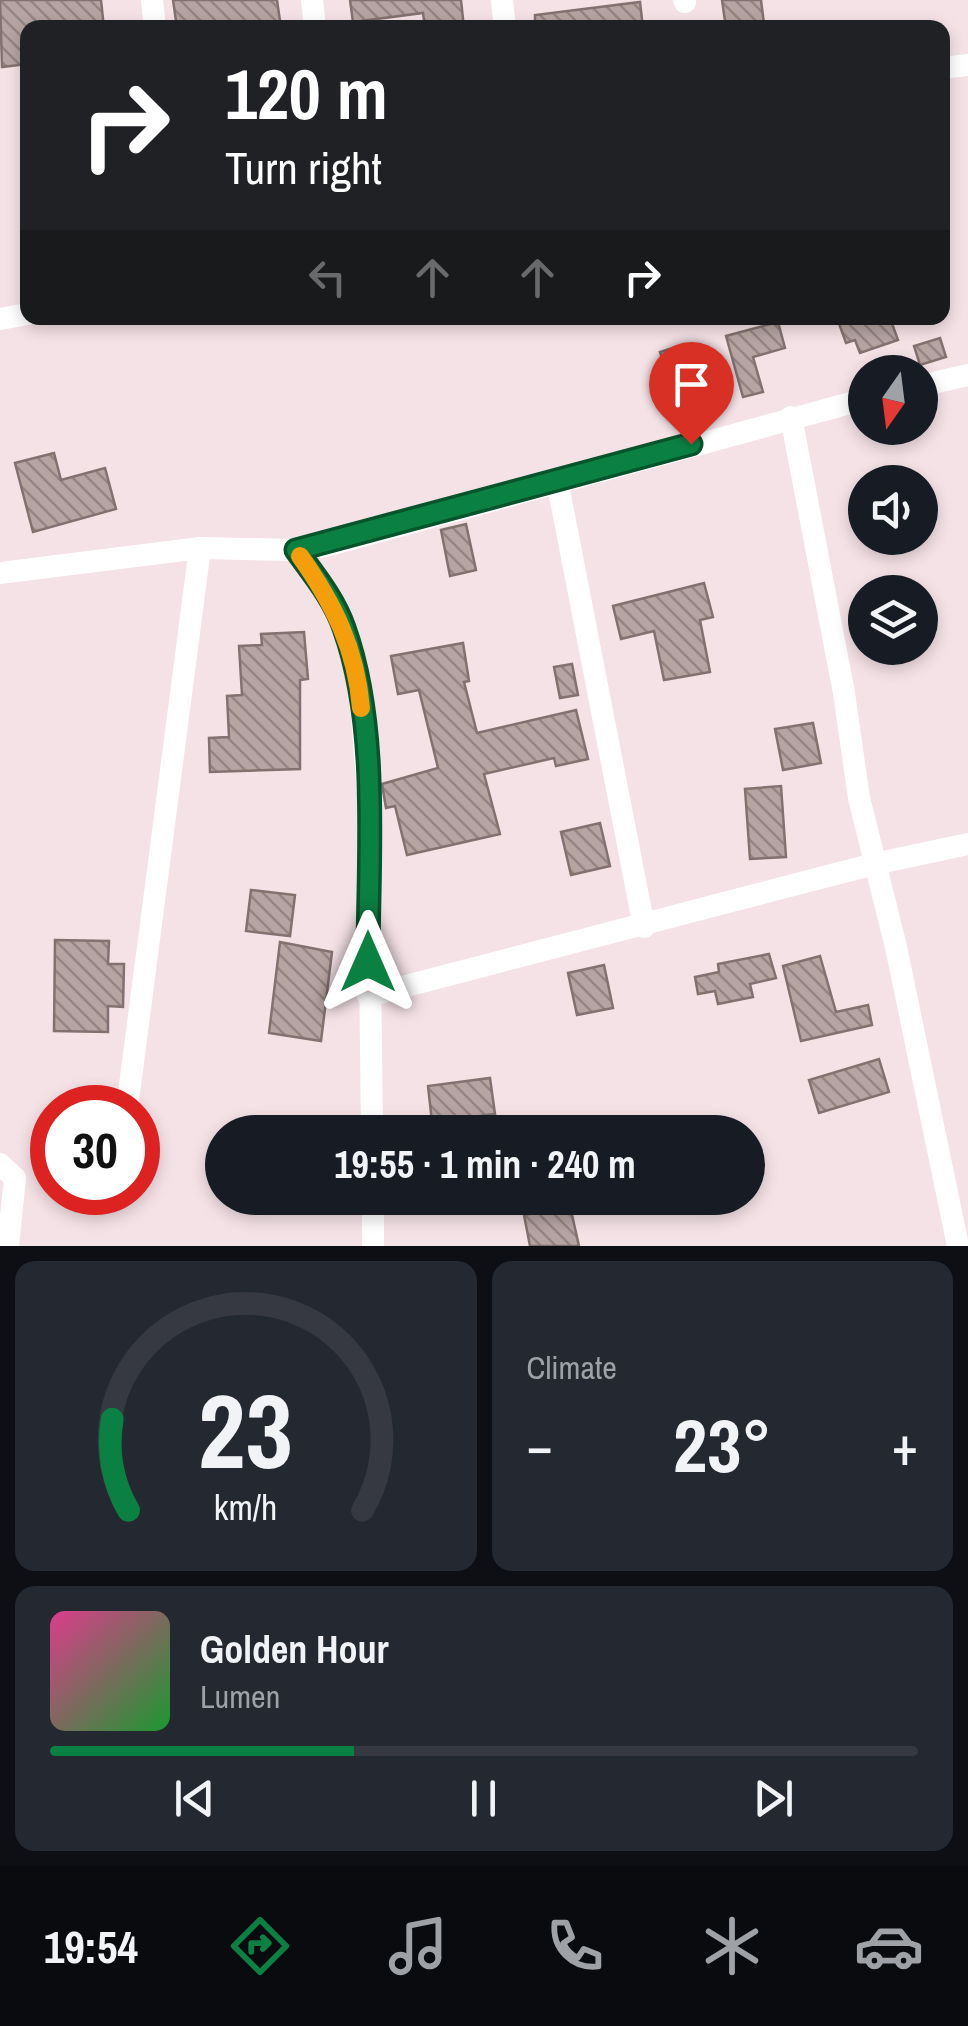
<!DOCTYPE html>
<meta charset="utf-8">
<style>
:root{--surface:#171b24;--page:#242831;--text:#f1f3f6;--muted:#9ea1a6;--line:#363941;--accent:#0b8043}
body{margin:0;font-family:"Archivo Narrow",sans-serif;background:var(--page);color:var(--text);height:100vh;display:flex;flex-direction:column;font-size:38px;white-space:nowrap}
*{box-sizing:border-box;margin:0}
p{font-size:32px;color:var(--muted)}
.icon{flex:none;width:55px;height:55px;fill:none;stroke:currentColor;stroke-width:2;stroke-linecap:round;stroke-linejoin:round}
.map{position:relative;height:1246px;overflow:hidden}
.panel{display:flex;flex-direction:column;gap:15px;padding:15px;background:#0d0f14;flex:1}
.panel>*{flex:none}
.banner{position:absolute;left:20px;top:20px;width:930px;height:305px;border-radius:20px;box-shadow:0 5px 15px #0003;background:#202124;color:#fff;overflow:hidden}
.needle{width:65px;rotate:194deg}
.buttons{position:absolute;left:848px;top:355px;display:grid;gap:20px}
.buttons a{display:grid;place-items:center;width:90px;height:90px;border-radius:50%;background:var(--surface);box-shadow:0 5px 15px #0003;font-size:50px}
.speed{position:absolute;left:30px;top:1085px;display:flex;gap:20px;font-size:50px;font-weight:700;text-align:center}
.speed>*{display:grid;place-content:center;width:130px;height:130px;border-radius:50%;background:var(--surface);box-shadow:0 5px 15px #0003;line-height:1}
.speed .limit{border:15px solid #d22;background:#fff;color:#111}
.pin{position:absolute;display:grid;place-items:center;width:85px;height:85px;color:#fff;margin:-102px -42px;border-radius:50% 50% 50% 0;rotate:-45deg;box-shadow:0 0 10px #0007}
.pin .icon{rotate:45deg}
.me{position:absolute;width:110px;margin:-55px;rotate:0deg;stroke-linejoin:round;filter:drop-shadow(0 0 8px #0008)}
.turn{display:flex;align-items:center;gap:35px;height:210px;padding:0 40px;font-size:45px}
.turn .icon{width:130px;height:130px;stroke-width:2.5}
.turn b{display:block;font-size:70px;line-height:85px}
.lanes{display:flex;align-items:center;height:95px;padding:0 40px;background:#0003;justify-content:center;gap:50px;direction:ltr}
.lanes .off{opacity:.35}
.big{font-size:75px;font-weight:700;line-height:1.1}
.panel .tile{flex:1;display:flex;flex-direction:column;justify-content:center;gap:15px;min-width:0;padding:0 35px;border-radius:20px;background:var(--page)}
.panel .dial{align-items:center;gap:0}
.dial svg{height:260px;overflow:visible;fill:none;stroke:var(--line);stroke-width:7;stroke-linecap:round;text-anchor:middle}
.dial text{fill:var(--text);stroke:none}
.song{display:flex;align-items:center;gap:30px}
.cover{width:120px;height:120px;border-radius:15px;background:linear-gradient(135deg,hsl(330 70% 55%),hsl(130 70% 35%))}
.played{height:10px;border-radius:5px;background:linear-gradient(90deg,var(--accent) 35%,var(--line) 35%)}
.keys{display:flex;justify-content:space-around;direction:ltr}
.heat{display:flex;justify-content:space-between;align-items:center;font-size:55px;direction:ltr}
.panel .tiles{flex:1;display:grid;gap:15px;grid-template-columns:1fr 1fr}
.tile:last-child{grid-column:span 2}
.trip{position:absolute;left:205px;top:1115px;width:560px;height:100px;border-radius:50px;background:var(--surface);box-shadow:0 5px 15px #0003;font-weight:700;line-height:100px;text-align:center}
.tab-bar{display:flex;height:160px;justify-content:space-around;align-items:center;background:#090b0e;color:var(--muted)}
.tab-bar .icon{width:70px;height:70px}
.tab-bar .current{color:var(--accent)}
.tab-bar b{font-size:45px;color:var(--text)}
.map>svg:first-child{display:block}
.building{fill:url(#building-back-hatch);stroke:#82716f;stroke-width:2.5}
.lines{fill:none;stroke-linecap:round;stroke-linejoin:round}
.minor{stroke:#fff;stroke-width:22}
.route-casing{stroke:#07532c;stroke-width:25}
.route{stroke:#0b8043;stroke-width:18}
.slow{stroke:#f59e0b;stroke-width:18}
</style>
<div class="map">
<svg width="968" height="1246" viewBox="0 0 968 1246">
<defs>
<pattern id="building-back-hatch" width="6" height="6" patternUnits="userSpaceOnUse" patternTransform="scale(2.5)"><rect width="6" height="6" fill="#b6a4a2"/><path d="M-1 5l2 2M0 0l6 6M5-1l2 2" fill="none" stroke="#938583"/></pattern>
</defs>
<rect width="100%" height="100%" fill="#f5e2e7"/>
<g class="building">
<path d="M 0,0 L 101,0 L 104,28 L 28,28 L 28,64 L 2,67 Z"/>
<path d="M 173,0 L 277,0 L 281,28 L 177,28 Z"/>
<path d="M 350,0 L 461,0 L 464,28 L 425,28 L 423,13 L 353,22 Z"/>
<path d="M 722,0 L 761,0 L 764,24 L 726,28 Z"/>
<path d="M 640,2 L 643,28 L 535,28 L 535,15 Z"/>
<path d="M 837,318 L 890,318 L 898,340 L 860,353 L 855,340 L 846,343 Z"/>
<path d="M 778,322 L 785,348 L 753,357 L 763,392 L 743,397 L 726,336 Z"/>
<path d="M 940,338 L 946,357 L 920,365 L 914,346 Z"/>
<path d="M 682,345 L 693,379 L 671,386 L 660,352 Z"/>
<path d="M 54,453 L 61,480 L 105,468 L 116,509 L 33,532 L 15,463 Z"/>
<path d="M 466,524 L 476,570 L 450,576 L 441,530 Z"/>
<path d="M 704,583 L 713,617 L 700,620 L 710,672 L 664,680 L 654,631 L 621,639 L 613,606 Z"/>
<path d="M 304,632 L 308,679 L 300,680 L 300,769 L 210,772 L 209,738 L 229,737 L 227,696 L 242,695 L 239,646 L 262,645 L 261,634 Z"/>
<path d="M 463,643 L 469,681 L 464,682 L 477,733 L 576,710 L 588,759 L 556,766 L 554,758 L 484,774 L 500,834 L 407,855 L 395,806 L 386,808 L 382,784 L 438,768 L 419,690 L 398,694 L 391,656 Z"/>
<path d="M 572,664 L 578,695 L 560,698 L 554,667 Z"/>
<path d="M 813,723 L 821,763 L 783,770 L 775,729 Z"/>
<path d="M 781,786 L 786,857 L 750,859 L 745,789 Z"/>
<path d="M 600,823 L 610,866 L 571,875 L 561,832 Z"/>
<path d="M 251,890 L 295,895 L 290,936 L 246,931 Z"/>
<path d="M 55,940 L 109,941 L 108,964 L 124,964 L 123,1007 L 108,1006 L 108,1032 L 54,1031 Z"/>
<path d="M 280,942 L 332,952 L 321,1041 L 269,1033 Z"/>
<path d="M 769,954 L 776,978 L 750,984 L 753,997 L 718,1004 L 715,991 L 698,994 L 695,977 L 719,972 L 718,964 Z"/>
<path d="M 820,956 L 836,1012 L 868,1005 L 872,1025 L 801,1041 L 783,966 Z"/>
<path d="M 604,965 L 613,1008 L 577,1015 L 568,973 Z"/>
<path d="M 879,1059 L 889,1092 L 819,1113 L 809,1080 Z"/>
<path d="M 490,1078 L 495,1114 L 432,1122 L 428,1086 Z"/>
<path d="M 570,1206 L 579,1246 L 530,1246 L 524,1215 Z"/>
</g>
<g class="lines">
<g class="minor">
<path d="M 152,0 L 155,28"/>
<path d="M 312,0 L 315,28"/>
<path d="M 502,0 L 505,28"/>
<path d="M 684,0 L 685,2"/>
<path d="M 942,68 L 968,65"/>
<path d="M 0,319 L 28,314"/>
<path d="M 920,386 L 968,375"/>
<path d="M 791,417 L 844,693 L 859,798 L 896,947 L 958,1246"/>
<path d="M 557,480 L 644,927"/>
<path d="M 296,550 L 333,602 L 345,630 L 360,692 L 368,794 L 372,1132"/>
<path d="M 0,573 L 200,548 L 296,550 L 326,546 L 865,399"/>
<path d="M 368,996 L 874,864 L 968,844"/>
<path d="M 127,1108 L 200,548"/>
<path d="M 0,1164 L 15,1178 L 8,1246"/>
<path d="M 373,1246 L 373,1198"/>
</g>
</g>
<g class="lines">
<g class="route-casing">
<path id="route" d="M 368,962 C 368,858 380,728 344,628 C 334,599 314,575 296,550 L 691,444"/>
</g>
<use href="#route" class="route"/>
<path class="slow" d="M 300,556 C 334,604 356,649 361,708"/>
</g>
</svg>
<div class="buttons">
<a><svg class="needle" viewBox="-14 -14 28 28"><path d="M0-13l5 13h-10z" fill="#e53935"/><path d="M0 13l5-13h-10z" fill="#9ea1a6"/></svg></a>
<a><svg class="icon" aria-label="sound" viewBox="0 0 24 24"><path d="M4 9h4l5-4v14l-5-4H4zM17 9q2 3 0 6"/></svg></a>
<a><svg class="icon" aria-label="layers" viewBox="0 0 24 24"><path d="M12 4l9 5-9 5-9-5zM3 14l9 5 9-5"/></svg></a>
</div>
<div class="speed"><div class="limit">30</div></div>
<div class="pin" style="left:691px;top:444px;background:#d93025"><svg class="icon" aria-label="arrive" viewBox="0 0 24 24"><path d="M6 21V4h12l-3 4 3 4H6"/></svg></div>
<svg class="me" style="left:368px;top:962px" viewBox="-20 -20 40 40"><path d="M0-17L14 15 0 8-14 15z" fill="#0b8043" stroke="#fff" stroke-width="4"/></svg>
<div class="trip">19:55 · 1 min · 240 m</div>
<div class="banner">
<div class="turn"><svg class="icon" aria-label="right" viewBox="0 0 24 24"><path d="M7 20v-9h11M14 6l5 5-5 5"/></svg><div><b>120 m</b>Turn right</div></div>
<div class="lanes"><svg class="icon off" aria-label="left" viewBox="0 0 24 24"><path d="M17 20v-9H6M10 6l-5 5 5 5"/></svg><svg class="icon off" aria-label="ahead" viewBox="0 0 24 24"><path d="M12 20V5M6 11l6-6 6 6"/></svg><svg class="icon off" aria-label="ahead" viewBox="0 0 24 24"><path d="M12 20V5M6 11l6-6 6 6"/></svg><svg class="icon" aria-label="right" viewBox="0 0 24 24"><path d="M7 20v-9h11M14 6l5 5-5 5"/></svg></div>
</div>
</div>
<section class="panel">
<div class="tiles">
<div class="tile dial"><svg viewBox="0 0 100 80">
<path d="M14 69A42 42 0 1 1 86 69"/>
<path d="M14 69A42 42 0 0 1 9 41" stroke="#0b8043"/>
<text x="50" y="56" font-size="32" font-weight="700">23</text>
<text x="50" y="72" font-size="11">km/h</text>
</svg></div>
<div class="tile"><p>Climate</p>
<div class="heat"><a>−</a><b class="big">23°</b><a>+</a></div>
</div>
<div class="tile">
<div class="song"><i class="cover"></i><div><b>Golden Hour</b><p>Lumen</p></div></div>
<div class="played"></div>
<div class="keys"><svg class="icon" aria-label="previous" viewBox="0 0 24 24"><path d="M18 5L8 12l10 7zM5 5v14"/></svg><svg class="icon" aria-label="pause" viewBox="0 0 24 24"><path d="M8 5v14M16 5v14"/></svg><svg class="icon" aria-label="next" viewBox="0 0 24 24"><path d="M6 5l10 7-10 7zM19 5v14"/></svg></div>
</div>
</div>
</section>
<nav class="tab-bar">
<b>19:54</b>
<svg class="icon current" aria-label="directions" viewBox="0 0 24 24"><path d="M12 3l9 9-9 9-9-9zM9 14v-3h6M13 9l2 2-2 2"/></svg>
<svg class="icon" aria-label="music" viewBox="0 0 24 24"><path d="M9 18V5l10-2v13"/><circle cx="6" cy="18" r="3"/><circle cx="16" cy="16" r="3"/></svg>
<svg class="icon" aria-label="phone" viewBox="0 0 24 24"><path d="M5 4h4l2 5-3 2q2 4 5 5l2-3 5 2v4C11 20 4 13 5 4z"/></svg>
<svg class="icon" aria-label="climate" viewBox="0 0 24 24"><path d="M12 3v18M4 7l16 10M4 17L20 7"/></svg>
<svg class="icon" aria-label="car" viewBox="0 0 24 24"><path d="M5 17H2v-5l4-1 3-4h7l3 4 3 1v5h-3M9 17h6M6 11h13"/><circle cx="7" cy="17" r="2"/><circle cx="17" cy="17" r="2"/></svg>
</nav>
